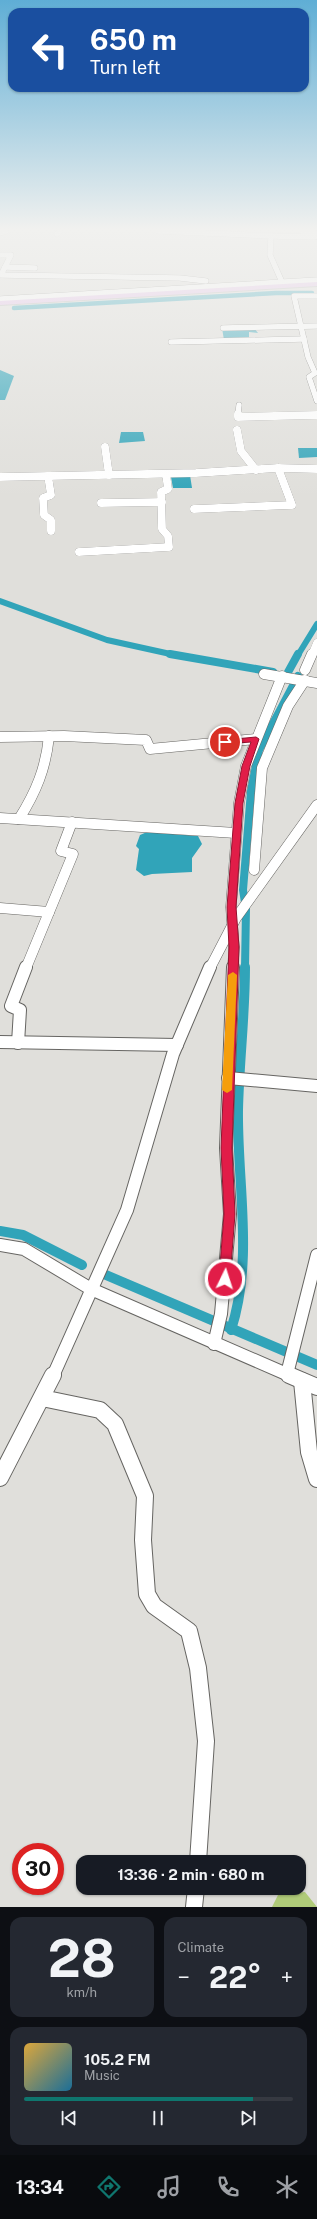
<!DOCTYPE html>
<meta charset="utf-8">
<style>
:root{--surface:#171b24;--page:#242831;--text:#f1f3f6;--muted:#9ea1a6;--line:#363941;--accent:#0f766e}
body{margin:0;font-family:"Public Sans",sans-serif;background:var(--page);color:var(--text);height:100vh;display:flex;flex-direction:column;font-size:15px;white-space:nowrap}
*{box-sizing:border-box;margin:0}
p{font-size:13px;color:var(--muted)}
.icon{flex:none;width:22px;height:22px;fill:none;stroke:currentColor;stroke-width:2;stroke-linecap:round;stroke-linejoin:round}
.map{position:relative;height:1907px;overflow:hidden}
.side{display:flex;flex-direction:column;gap:10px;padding:10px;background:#0d0f14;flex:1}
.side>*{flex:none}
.top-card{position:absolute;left:8px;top:8px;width:301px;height:84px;border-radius:12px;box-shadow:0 1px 3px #0004;background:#1a4fa0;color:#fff;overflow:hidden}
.speed{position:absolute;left:12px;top:1843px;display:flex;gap:8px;font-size:20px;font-weight:700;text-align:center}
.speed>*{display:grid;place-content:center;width:52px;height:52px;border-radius:50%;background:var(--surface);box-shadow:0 1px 3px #0004;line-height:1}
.speed .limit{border:6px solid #d22;background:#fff;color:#111}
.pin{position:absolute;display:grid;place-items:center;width:34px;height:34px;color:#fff;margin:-17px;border:2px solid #fff;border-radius:50%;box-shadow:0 1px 4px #0007}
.me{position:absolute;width:44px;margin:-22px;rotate:4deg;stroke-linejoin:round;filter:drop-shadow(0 0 3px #0008)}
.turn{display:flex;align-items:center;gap:14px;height:84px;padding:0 16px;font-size:18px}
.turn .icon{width:52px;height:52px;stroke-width:2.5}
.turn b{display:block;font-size:28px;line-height:34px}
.big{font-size:30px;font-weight:700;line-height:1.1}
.side .card{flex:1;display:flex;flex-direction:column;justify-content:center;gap:6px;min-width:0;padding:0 14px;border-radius:12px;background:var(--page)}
.side .dial{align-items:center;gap:0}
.dial b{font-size:52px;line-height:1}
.song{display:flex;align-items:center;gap:12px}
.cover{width:48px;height:48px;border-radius:6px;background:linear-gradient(135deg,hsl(40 70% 55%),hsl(200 70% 35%))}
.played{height:4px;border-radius:2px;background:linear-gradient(90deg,var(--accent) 85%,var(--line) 85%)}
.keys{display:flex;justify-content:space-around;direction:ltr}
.heat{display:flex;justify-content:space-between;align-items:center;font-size:22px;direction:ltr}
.side .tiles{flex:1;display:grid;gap:10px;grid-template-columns:1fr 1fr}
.card:last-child{grid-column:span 2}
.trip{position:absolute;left:76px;top:1855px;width:230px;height:40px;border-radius:12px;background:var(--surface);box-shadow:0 1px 3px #0004;font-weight:700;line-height:40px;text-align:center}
.tab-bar{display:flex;height:64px;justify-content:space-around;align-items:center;background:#090b0e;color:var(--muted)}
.tab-bar .icon{width:28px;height:28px}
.tab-bar .current{color:var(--accent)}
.tab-bar b{font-size:18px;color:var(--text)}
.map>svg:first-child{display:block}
.green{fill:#b0cb79}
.water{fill:#31a4b9}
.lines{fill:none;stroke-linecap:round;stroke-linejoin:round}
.canal-far3{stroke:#31a4b9;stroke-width:4.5}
.canal-far2{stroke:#31a4b9;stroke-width:6}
.canal-far1{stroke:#31a4b9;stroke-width:8}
.canal{stroke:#31a4b9;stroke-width:10}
.minor-far4-casing{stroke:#666562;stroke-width:6}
.minor-far3-casing{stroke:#666562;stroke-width:8}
.minor-far2-casing{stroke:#666562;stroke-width:11}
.minor-far1-casing{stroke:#666562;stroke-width:14}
.minor-casing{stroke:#666562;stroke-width:18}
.major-casing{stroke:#babab9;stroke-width:2}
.minor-far4{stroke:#fff;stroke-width:5.5}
.minor-far3{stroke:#fff;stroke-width:8}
.minor-far2{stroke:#fff;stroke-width:10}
.minor-far1{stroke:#fff;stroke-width:12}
.minor{stroke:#fff;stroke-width:16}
.major{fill:#e8c1ee;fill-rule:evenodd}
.route{fill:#e11d48;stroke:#92132f}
.slow{fill:#f59e0b}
</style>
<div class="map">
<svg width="317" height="1907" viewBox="0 0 317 1907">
<rect width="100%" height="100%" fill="#e0dfdb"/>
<path class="green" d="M 305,1892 L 317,1907 L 272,1907 L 278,1895 Z"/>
<g class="water">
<path d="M 222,328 L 254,328 L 258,333 L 249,332 L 249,339 L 224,340 Z"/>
<path d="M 0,370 L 14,376 L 5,400 L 0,400 Z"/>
<path d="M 121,432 L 143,432 L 145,441 L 119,443 Z"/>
<path d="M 298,448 L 317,448 L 317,457 L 299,458 Z"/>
<path d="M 190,475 L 192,488 L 173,488 L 171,477 Z"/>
<path d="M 147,832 L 198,836 L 202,844 L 192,858 L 192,872 L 152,874 L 144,876 L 136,870 L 139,849 L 136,846 L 140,835 Z"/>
</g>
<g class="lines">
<path class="canal-far3" d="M 14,308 L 276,293 L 312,293"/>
<g class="canal-far2">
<path d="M 0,601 L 107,640 L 175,655"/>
<path d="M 298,655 L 317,624"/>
</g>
<g class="canal-far1">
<path d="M 170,654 L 273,672"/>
<path d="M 287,674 L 298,654"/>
<path d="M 245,968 L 246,909 L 243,890 L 251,791 L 259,750 L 298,676"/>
</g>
<g class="canal">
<path d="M 0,1231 L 23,1235 L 82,1265"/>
<path d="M 106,1275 L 317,1365"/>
<path d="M 231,1330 C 254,1259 237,1183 238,1110 C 239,1062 245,1015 245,967"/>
</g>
<g class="minor-far4-casing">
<g id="minor-far4">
<path d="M 158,231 L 271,236 L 270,255 L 282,282"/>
<path d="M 0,233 L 6,231"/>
<path d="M 57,234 L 60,231"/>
<path d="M 271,236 L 315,237 L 315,233 L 302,231"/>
<path d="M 0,255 L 11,255 L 5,267 L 35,268"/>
<path d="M 5,267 L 1,275 L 180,278 L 206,281"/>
<path d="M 317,296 L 294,296 L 308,357 L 315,373 L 309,377 L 317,401"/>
<path d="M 0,299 L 317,280"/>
<path d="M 223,328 L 317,326"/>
<path d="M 171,342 L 304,339"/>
<path d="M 238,415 L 239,405"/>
<path d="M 304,415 L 317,415"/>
</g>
</g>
<g class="minor-far3-casing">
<g id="minor-far3">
<path d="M 238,414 L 238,417 L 317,415"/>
<path d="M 237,430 L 241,451 L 256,470"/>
<path d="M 105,447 L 109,475"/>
<path d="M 48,476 L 51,495 L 43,498 L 44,515 L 51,520 L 51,531"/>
<path d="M 0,477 L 196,473 L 278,468 L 317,469"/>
<path d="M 101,503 L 162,502"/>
<path d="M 194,509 L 292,505 L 278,468"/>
<path d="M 79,552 L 169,547 L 168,536 L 162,529 L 161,492 L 168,489 L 166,474"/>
<path d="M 312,655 L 317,643"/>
</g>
</g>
<g class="minor-far2-casing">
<g id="minor-far2">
<path d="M 305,670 L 312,654"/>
<path d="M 264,674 L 317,683"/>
<path d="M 0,737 L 64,736 L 146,740 L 150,749 L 256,739"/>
<path d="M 0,818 L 236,833"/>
<path d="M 19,819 C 36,792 46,768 49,736"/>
<path d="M 254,870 L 262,768 L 288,706 L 305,680"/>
<path d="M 0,908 L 49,912"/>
<path d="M 26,968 L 73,854 L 61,851 L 72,822"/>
<path d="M 210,968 L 236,918 L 317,805"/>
<path d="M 233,968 L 234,947 L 231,907 L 239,803 L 246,766 L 282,676"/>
</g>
</g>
<g class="minor-far1-casing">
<g id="minor-far1">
<path d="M 0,1042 L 177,1045"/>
<path d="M 18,1043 L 20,1010 L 11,1006 L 26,967"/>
<path d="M 228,1078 L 317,1086"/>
<path d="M 0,1245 L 24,1249 L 91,1289 L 291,1376"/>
<path d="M 214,1344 L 221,1314 L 230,1214 L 226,1148 L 233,967"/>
<path d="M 287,1374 L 317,1255"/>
<path d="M 53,1376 L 127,1210 L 173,1054 L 210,967"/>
</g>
</g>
<g class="minor-casing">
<g id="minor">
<path d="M 289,1375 L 317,1387"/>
<path d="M 302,1381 L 309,1452 L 317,1479"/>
<path d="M 42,1398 L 100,1410 L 115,1424 L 145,1496 L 143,1540 L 147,1594 L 154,1606 L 189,1631 L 198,1668 L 206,1741 L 198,1862"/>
<path d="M 0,1478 L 53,1375"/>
<path d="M 194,1907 L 196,1888"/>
</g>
</g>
<g class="major-casing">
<path id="major" d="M 317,282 L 317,286 L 0,305 L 0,301 Z"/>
</g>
<use href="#minor-far4" class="minor-far4"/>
<use href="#minor-far3" class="minor-far3"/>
<use href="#minor-far2" class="minor-far2"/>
<use href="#minor-far1" class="minor-far1"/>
<use href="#minor" class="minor"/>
<use href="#major" class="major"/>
</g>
<linearGradient id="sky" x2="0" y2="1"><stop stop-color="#5faed5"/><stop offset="0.46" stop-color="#f1f1ef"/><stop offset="1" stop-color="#f1f1ef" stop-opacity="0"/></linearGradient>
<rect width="317" height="498" fill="url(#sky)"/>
<path class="route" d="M 256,737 L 259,739 L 250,766 L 243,803 L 236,907 L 239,947 L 232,1148 L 235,1214 L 230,1279 L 225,1283 L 219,1279 L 224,1214 L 221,1148 L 229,947 L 227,907 L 235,803 L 242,766 L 251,742 L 225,744 L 221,742 L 225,740 Z"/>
<path class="slow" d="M 233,972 L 237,975 L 232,1090 L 227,1093 L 222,1090 L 228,975 Z"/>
</svg>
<div class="speed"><div class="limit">30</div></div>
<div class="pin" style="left:225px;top:742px;background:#d93025"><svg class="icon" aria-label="arrive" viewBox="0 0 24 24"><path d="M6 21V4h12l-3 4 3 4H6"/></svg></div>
<svg class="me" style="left:225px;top:1279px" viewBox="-20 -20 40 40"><circle r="17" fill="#e11d48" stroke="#fff" stroke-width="3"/><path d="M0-11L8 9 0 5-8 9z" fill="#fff"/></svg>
<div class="trip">13:36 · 2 min · 680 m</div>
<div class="top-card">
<div class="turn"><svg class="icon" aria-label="left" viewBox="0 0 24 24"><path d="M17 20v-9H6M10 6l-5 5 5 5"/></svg><div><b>650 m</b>Turn left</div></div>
</div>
</div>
<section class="side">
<div class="tiles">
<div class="card dial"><b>28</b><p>km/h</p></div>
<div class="card"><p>Climate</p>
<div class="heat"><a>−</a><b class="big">22°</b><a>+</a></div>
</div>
<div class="card">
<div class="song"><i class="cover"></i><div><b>105.2 FM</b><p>Music</p></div></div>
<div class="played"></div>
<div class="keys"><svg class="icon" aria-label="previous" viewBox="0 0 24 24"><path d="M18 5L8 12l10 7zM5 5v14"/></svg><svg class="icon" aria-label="pause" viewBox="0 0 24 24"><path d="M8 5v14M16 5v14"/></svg><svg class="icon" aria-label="next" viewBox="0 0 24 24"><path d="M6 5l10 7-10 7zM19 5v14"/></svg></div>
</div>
</div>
</section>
<nav class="tab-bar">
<b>13:34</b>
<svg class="icon current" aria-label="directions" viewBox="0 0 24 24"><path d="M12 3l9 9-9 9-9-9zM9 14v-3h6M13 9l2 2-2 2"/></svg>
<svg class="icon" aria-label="music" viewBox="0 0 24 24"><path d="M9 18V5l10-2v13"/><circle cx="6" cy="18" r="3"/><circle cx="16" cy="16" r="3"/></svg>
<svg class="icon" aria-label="phone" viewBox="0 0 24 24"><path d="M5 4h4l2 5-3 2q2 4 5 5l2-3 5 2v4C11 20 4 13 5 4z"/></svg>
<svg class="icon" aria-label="climate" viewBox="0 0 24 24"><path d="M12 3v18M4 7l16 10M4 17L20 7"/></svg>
</nav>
